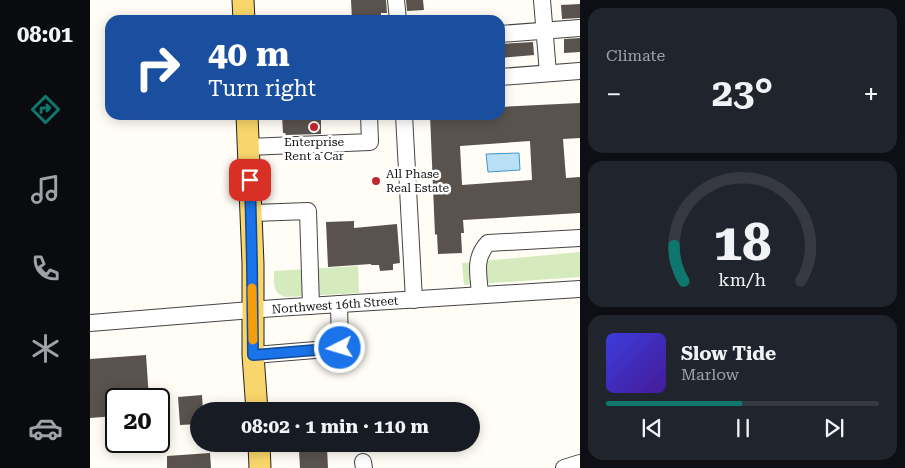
<!DOCTYPE html>
<meta charset="utf-8">
<style>
:root{--surface:#171b24;--page:#20242c;--text:#f1f3f6;--muted:#9ea1a6;--line:#363941;--accent:#0f766e}
body{margin:0;font-family:"Roboto Serif",serif;background:var(--page);color:var(--text);height:100vh;display:flex;flex-direction:column;font-size:19px;white-space:nowrap}
*{box-sizing:border-box;margin:0}
p{font-size:16px;color:var(--muted)}
.icon{flex:none;width:28px;height:28px;fill:none;stroke:currentColor;stroke-width:2;stroke-linecap:round;stroke-linejoin:round}
.map{position:relative;flex:1;overflow:hidden}
.drawer{display:flex;flex-direction:column;gap:8px;padding:8px;background:#0d0f14;width:325px}
.drawer>*{flex:none}
.guide{position:absolute;left:15px;top:15px;width:400px;height:105px;border-radius:15px;box-shadow:0 2px 12px #0003;background:#1a4fa0;color:#fff;overflow:hidden}
.speed{position:absolute;left:15px;top:388px;display:flex;gap:10px;font-size:25px;font-weight:700;text-align:center}
.speed>*{display:grid;place-content:center;width:65px;height:65px;border-radius:50%;background:var(--surface);box-shadow:0 2px 12px #0003;line-height:1}
.speed .limit{border:2px solid #111;border-radius:8px;background:#fff;color:#111}
.pin{position:absolute;display:grid;place-items:center;width:42px;height:42px;color:#fff;margin:-21px;border-radius:10px;box-shadow:0 2px 8px #0006}
.me{position:absolute;width:55px;margin:-28px;rotate:265deg;stroke-linejoin:round;filter:drop-shadow(0 0 4px #0008)}
.turn{display:flex;align-items:center;gap:18px;height:105px;padding:0 20px;font-size:22px}
.turn .icon{width:65px;height:65px;stroke-width:2.5}
.turn b{display:block;font-size:35px;line-height:42px}
.big{font-size:38px;font-weight:700;line-height:1.1}
.drawer .card{flex:1;display:flex;flex-direction:column;justify-content:center;gap:8px;min-width:0;padding:0 18px;border-radius:15px;background:var(--page)}
.drawer .dial{align-items:center;gap:0}
.dial svg{height:130px;overflow:visible;fill:none;stroke:var(--line);stroke-width:7;stroke-linecap:round;text-anchor:middle}
.dial text{fill:var(--text);stroke:none}
.song{display:flex;align-items:center;gap:15px}
.cover{width:60px;height:60px;border-radius:8px;background:linear-gradient(135deg,hsl(240 70% 55%),hsl(260 70% 35%))}
.played{height:5px;border-radius:2px;background:linear-gradient(90deg,var(--accent) 50%,var(--line) 50%)}
.keys{display:flex;justify-content:space-around;direction:ltr}
.heat{display:flex;justify-content:space-between;align-items:center;font-size:28px;direction:ltr}
.trip{position:absolute;left:100px;top:402px;width:290px;height:50px;border-radius:25px;background:var(--surface);box-shadow:0 2px 12px #0003;font-weight:700;line-height:50px;text-align:center}
main{display:flex;flex:1;min-height:0}
.menu{display:flex;flex-direction:column;width:90px;justify-content:space-around;align-items:center;background:#090b0e;color:var(--muted)}
.menu .icon{width:35px;height:35px}
.menu .current{color:var(--accent)}
.menu b{font-size:22px;color:var(--text)}
.map>svg:first-child{display:block}
.green{fill:#d5ebbd}
.water{fill:#b9e0f7;stroke:#3f96cf}
.building{fill:#5a524d;fill-rule:evenodd}
.lines{fill:none;stroke-linecap:round;stroke-linejoin:round}
.minor-casing{stroke:#444;stroke-width:18}
.major-casing{stroke:#222;stroke-width:23}
.minor{stroke:#fff;stroke-width:16}
.major{stroke:#f9d66b;stroke-width:21}
.route-casing{stroke:#114b97;stroke-width:12}
.route{stroke:#1a73e8;stroke-width:9}
.slow{stroke:#f59e0b;stroke-width:9}
.poi-dot{fill:#c4262e;stroke:#fff;stroke-width:2}
.labels{text-anchor:middle;dominant-baseline:central;stroke-width:5;stroke-linejoin:round;paint-order:stroke}
.poi-label{font-size:12px;fill:#111;stroke:#fff}
.street-label{font-size:12px;fill:#111;stroke:#fff}
</style>
<main>
<nav class="menu">
<b>08:01</b>
<svg class="icon current" aria-label="directions" viewBox="0 0 24 24"><path d="M12 3l9 9-9 9-9-9zM9 14v-3h6M13 9l2 2-2 2"/></svg>
<svg class="icon" aria-label="music" viewBox="0 0 24 24"><path d="M9 18V5l10-2v13"/><circle cx="6" cy="18" r="3"/><circle cx="16" cy="16" r="3"/></svg>
<svg class="icon" aria-label="phone" viewBox="0 0 24 24"><path d="M5 4h4l2 5-3 2q2 4 5 5l2-3 5 2v4C11 20 4 13 5 4z"/></svg>
<svg class="icon" aria-label="climate" viewBox="0 0 24 24"><path d="M12 3v18M4 7l16 10M4 17L20 7"/></svg>
<svg class="icon" aria-label="car" viewBox="0 0 24 24"><path d="M5 17H2v-5l4-1 3-4h7l3 4 3 1v5h-3M9 17h6M6 11h13"/><circle cx="7" cy="17" r="2"/><circle cx="17" cy="17" r="2"/></svg>
</nav>
<div class="map">
<svg width="490" height="468" viewBox="0 0 490 468">
<rect width="100%" height="100%" fill="#fffdf5"/>
<g class="green">
<path d="M 490,252 L 490,277 L 374,285 L 372,263 Z"/>
<path d="M 268,266 L 269,293 L 196,297 C 182,294 184,282 184,271 Z"/>
</g>
<path class="water" d="M 429,153 L 430,170 L 398,172 L 396,154 Z"/>
<g class="building">
<path d="M 261,0 L 296,0 L 297,13 L 291,13 L 291,18 L 262,20 Z"/>
<path d="M 316,0 L 333,0 L 334,10 L 317,11 Z"/>
<path d="M 490,4 L 490,18 L 472,19 L 471,5 Z"/>
<path d="M 490,38 L 490,52 L 474,53 L 474,39 Z"/>
<path d="M 443,42 L 444,55 L 410,58 L 410,44 Z"/>
<path d="M 490,103 L 490,138 L 473,139 L 476,178 L 490,177 L 490,213 L 373,220 L 374,233 L 371,233 L 372,253 L 348,254 L 347,234 L 345,235 L 340,115 L 410,115 L 410,107 ZM 440,141 L 442,180 L 372,185 L 370,146 Z"/>
<path d="M 192,115 L 231,115 L 231,134 L 196,135 L 195,133 L 193,133 Z"/>
<path d="M 264,221 L 264,228 L 307,224 L 310,263 L 303,264 L 303,270 L 290,271 L 289,265 L 281,265 L 281,264 L 238,267 L 236,222 Z"/>
<path d="M 56,355 L 59,399 L 26,399 L 26,416 L 0,418 L 0,359 Z"/>
<path d="M 112,395 L 113,411 L 109,411 L 109,424 L 90,425 L 88,397 Z"/>
<path d="M 237,448 L 238,468 L 210,468 L 209,450 Z"/>
<path d="M 120,453 L 121,468 L 77,468 L 77,456 Z"/>
</g>
<g class="lines">
<g class="minor-casing">
<g id="minor">
<path d="M 306,0 L 308,20"/>
<path d="M 452,0 L 458,73"/>
<path d="M 410,34 L 490,28"/>
<path d="M 410,77 L 490,71"/>
<path d="M 314,115 L 324,300"/>
<path d="M 158,147 L 280,142 L 279,115"/>
<path d="M 161,213 L 218,211 L 221,306"/>
<path d="M 390,295 C 389,275 383,259 398,243 L 490,238"/>
<path d="M 0,323 L 186,308 L 490,289"/>
<path d="M 163,355 L 250,348 L 249,304"/>
<path d="M 273,462 L 274,468"/>
<path d="M 474,468 L 490,463"/>
</g>
</g>
<g class="major-casing">
<g id="major">
<path d="M 153,0 L 154,20"/>
<path d="M 157,115 L 163,264 L 163,355 L 167,411"/>
<path d="M 169,444 L 170,468"/>
</g>
</g>
<use href="#minor" class="minor"/>
<use href="#major" class="major"/>
</g>
<g class="lines">
<g class="route-casing">
<path id="route" d="M 160,180 L 162,264 L 163,355 L 250,348"/>
</g>
<use href="#route" class="route"/>
<path class="slow" d="M 162,288 L 163,340"/>
</g>
<g class="poi-dot">
<circle cx="224" cy="127" r="5"/>
<circle cx="286" cy="181" r="5"/>
</g>
<g class="labels">
<g class="poi-label">
<text x="224" y="142">Enterprise<tspan x="224" dy="14">Rent a Car</tspan></text>
<text x="296" y="174" text-anchor="start">All Phase<tspan x="296" dy="14">Real Estate</tspan></text>
</g>
<g class="street-label">
<text transform="translate(245 305) rotate(-4)">Northwest 16th Street</text>
</g>
</g>
</svg>
<div class="speed"><div class="limit">20</div></div>
<div class="pin" style="left:160px;top:180px;background:#d93025"><svg class="icon" aria-label="arrive" viewBox="0 0 24 24"><path d="M6 21V4h12l-3 4 3 4H6"/></svg></div>
<svg class="me" style="left:250px;top:348px" viewBox="-20 -20 40 40"><circle r="17" fill="#1a73e8" stroke="#fff" stroke-width="3"/><path d="M0-11L8 9 0 5-8 9z" fill="#fff"/></svg>
<div class="trip">08:02 · 1 min · 110 m</div>
<div class="guide">
<div class="turn"><svg class="icon" aria-label="right" viewBox="0 0 24 24"><path d="M7 20v-9h11M14 6l5 5-5 5"/></svg><div><b>40 m</b>Turn right</div></div>
</div>
</div>
<section class="drawer">
<div class="card"><p>Climate</p>
<div class="heat"><a>−</a><b class="big">23°</b><a>+</a></div>
</div>
<div class="card dial"><svg viewBox="0 0 100 80">
<path d="M14 69A42 42 0 1 1 86 69"/>
<path d="M14 69A42 42 0 0 1 8 47" stroke="#0f766e"/>
<text x="50" y="56" font-size="32" font-weight="700">18</text>
<text x="50" y="72" font-size="11">km/h</text>
</svg></div>
<div class="card">
<div class="song"><i class="cover"></i><div><b>Slow Tide</b><p>Marlow</p></div></div>
<div class="played"></div>
<div class="keys"><svg class="icon" aria-label="previous" viewBox="0 0 24 24"><path d="M18 5L8 12l10 7zM5 5v14"/></svg><svg class="icon" aria-label="pause" viewBox="0 0 24 24"><path d="M8 5v14M16 5v14"/></svg><svg class="icon" aria-label="next" viewBox="0 0 24 24"><path d="M6 5l10 7-10 7zM19 5v14"/></svg></div>
</div>
</section>
</main>
